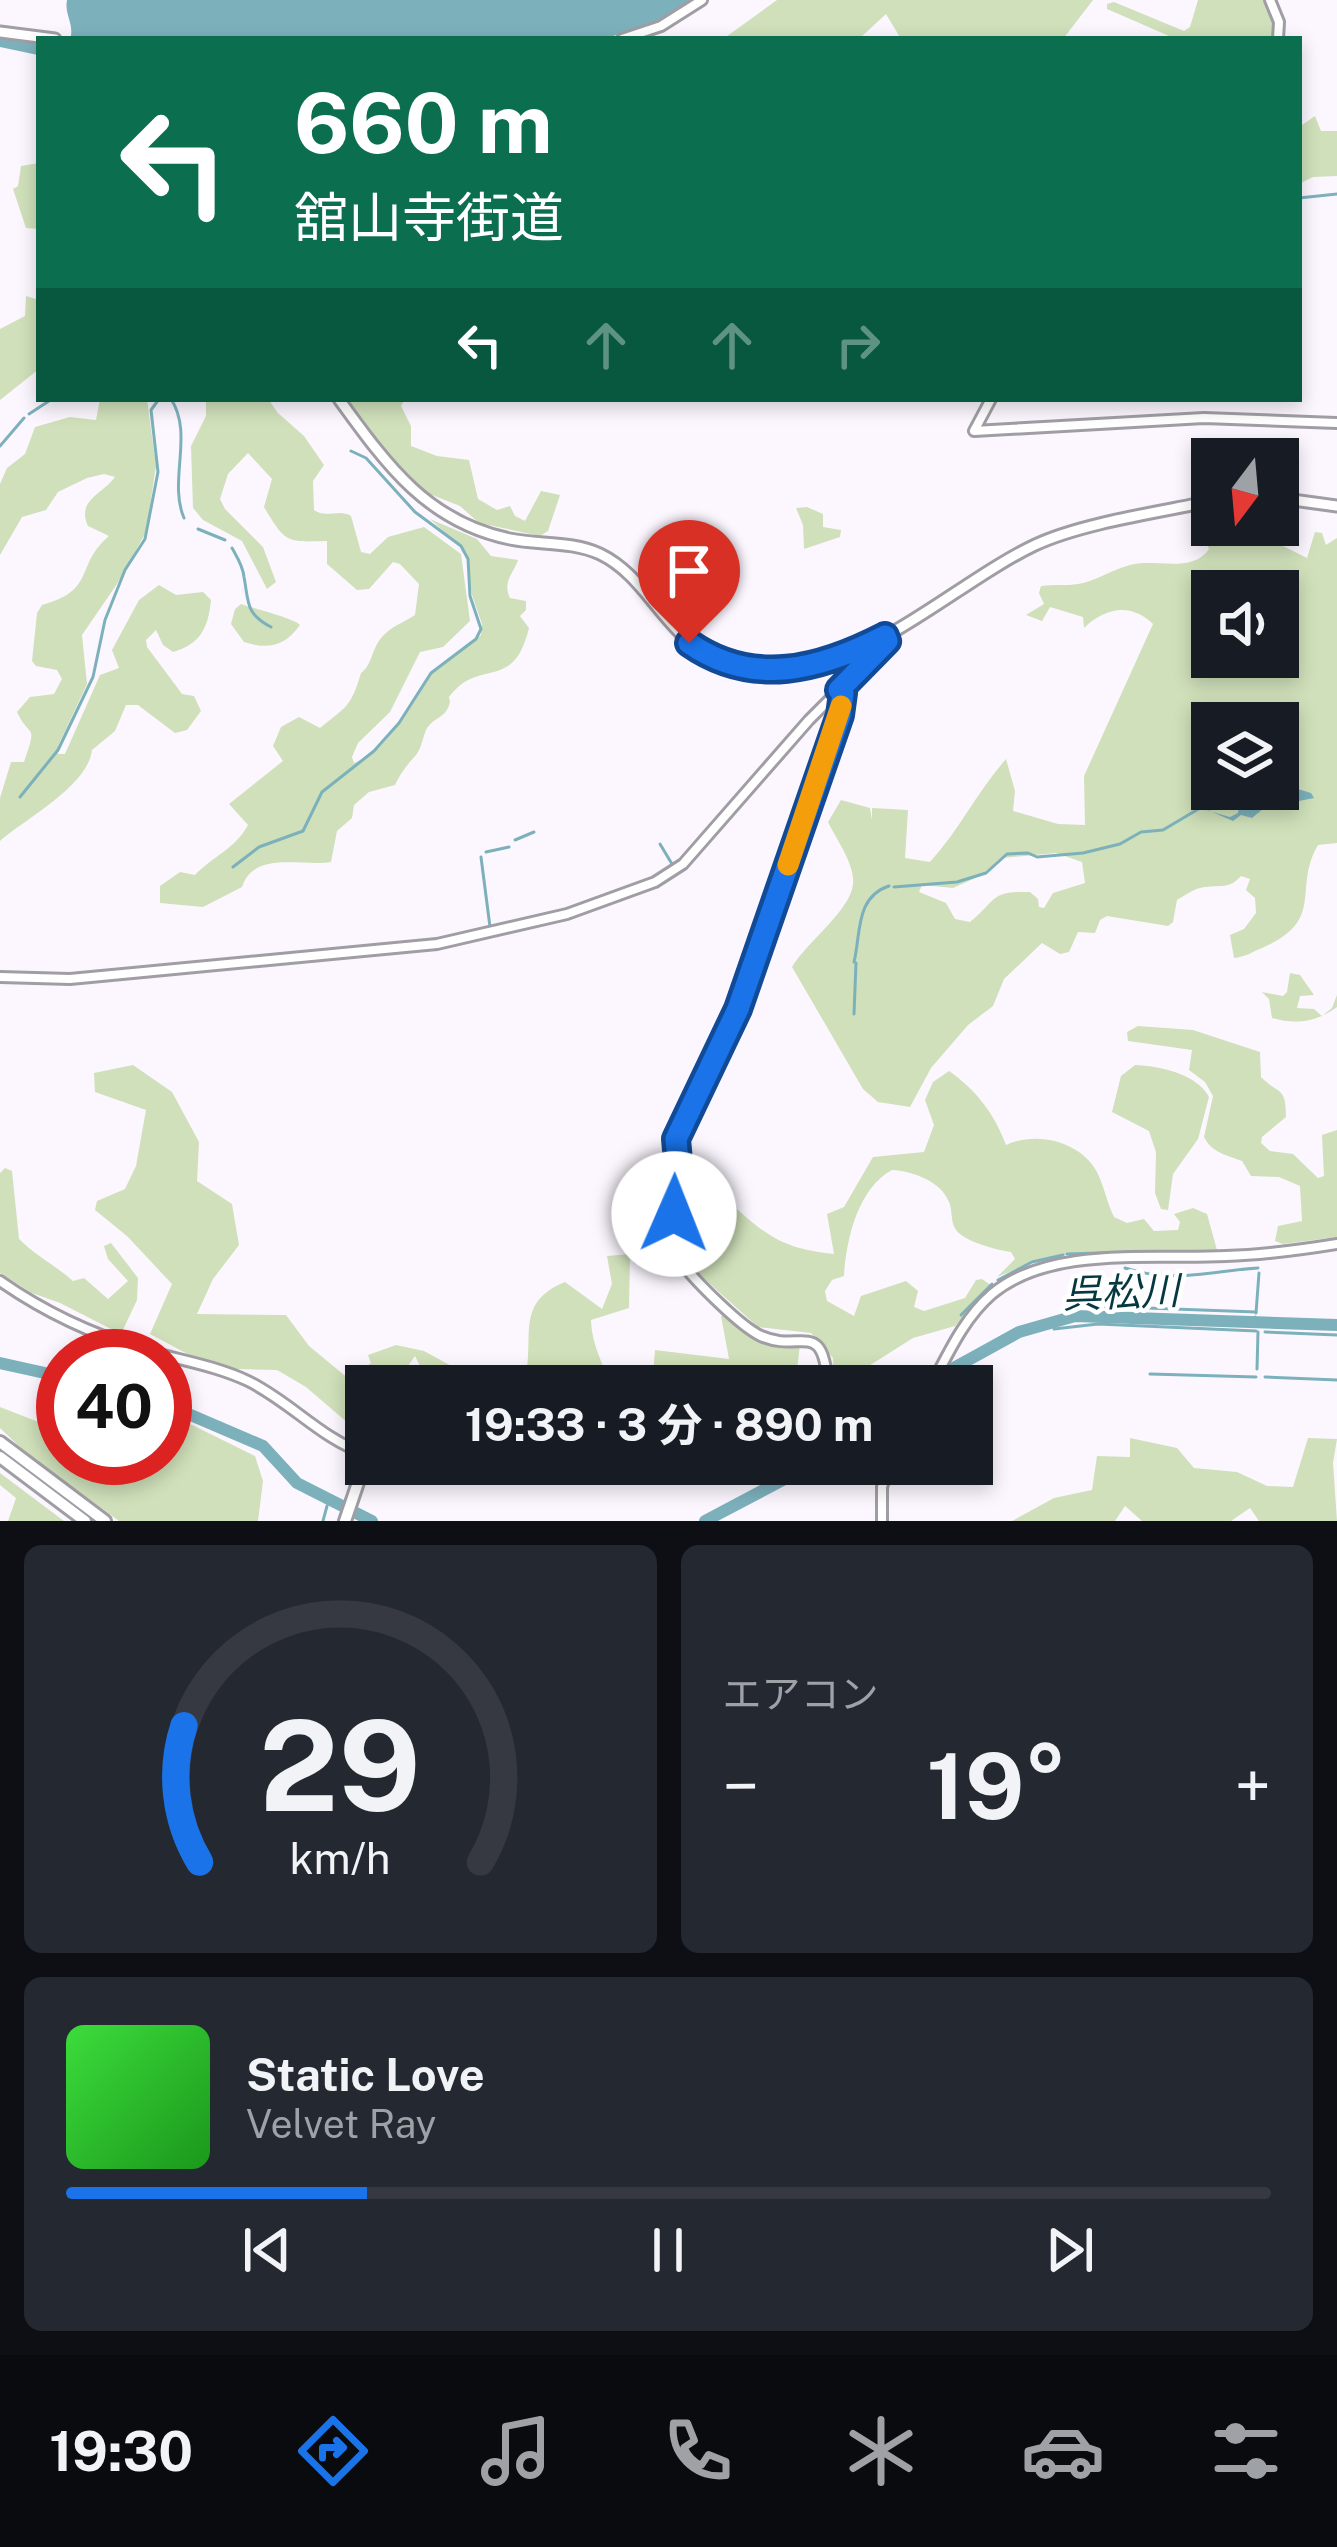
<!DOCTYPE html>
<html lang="ja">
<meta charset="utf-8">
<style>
:root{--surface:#171b24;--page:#242831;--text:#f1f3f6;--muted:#9ea1a6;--line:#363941;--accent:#1a73e8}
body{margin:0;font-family:"Public Sans","Noto Sans JP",sans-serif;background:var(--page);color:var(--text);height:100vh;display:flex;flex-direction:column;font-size:45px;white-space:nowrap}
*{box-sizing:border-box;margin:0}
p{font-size:39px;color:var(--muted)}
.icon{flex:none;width:66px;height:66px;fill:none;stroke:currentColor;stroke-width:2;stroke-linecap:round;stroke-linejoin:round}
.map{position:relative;height:1521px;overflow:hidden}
.panel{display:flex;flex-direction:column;gap:24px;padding:24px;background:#0d0f14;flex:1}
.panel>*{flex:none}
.guide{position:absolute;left:36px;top:36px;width:1266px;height:366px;border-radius:0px;box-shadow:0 6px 18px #0003;background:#0b6e4f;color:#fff;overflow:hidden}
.needle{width:78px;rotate:196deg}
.buttons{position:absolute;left:1191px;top:438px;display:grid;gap:24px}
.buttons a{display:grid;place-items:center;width:108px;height:108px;border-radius:0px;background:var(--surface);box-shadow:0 6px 18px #0003;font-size:60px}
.speed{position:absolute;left:36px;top:1329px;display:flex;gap:24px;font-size:60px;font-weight:700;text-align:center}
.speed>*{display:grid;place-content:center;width:156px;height:156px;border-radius:50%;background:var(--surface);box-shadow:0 6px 18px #0003;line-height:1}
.speed .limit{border:18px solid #d22;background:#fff;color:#111}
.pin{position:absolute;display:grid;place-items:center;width:102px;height:102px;color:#fff;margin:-123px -51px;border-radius:50% 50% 50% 0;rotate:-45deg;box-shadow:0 0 12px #0007}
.pin .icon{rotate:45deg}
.me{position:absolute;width:132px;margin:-66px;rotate:1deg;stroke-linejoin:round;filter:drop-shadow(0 0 9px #0008)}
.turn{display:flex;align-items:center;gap:42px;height:252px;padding:0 60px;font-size:54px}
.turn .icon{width:156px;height:156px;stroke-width:2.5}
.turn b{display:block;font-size:84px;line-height:102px}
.lanes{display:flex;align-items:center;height:114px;padding:0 60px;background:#0003;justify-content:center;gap:60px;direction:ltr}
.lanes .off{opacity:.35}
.big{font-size:90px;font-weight:700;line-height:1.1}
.panel .card{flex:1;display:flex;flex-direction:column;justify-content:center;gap:18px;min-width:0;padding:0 42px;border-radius:18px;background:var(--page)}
.panel .dial{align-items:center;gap:0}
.dial svg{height:312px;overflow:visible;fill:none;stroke:var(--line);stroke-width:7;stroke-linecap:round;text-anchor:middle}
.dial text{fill:var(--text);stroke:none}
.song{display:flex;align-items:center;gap:36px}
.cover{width:144px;height:144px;border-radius:18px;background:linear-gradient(135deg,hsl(120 70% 55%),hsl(120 70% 35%))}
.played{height:12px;border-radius:6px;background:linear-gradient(90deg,var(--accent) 25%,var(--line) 25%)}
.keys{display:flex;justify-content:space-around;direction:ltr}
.heat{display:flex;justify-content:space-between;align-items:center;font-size:66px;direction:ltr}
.panel .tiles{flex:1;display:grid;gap:24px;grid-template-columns:1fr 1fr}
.card:last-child{grid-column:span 2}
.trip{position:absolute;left:345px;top:1365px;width:648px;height:120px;border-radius:0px;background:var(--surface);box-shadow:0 6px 18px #0003;font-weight:700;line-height:120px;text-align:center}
.tabs{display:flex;height:192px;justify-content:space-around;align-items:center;background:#090b0e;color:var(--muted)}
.tabs .icon{width:84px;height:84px}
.tabs .on{color:var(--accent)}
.tabs b{font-size:54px;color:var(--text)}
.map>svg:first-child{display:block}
.green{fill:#cfe0ba;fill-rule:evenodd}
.water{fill:#7cb1bc}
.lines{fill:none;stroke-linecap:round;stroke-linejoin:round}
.stream{stroke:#7cb1bc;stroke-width:3}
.river{stroke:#7cb1bc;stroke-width:12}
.secondary-casing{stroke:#a19da4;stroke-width:14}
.primary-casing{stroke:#a19da4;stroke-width:15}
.highway-casing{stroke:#a19da4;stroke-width:16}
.secondary{stroke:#fff;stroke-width:8}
.primary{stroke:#fff;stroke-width:9}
.highway{stroke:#fff;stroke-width:10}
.route-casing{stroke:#114b97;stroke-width:30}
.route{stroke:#1a73e8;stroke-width:21}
.slow{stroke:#f59e0b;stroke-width:21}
.labels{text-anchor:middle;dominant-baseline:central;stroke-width:9;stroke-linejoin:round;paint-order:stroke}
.water-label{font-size:39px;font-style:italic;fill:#053841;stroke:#fff}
</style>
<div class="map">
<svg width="1337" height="1521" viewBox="0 0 1337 1521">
<rect width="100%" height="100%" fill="#fcf7ff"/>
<g class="green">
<path d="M 777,0 L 1093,0 L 1063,39 L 901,39 L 886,14 L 859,39 L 723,39 Z"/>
<path d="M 1198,0 L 1265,0 L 1275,23 L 1274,39 L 1176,39 L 1107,9 L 1107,4 L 1114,2 L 1184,31 L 1190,27 Z"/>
<path d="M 1315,116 L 1321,131 L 1337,131 L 1337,176 L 1313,177 L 1299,184 L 1299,127 Z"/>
<path d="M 39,163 L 39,229 L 26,228 L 13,189 L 18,186 L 21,166 Z"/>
<path d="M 26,296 L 39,300 L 39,369 L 0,400 L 0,329 L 25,316 Z"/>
<path d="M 100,399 L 147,399 L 156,466 L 146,532 L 117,584 L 82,635 L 87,684 L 58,746 L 58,754 L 65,754 L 100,675 L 119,668 L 112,650 L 139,600 L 159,585 L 176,595 L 203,592 L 211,600 C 208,629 200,644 173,652 L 163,645 L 156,630 L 146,640 L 147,647 L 182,694 L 194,696 L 201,711 L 187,730 L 175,733 L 138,705 L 126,705 L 115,731 L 92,750 C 88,786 26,818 0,841 L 0,798 L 11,762 L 24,762 C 38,721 30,740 17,712 L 30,697 L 54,694 L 62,679 L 57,670 L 36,666 L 32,661 L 37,613 L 42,605 C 97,590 74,566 109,536 L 88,526 C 76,500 103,494 115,477 L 104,474 L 87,478 L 58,492 L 46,510 L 22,517 L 0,555 L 0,484 L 7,468 L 25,454 L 35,427 L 70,417 L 96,420 Z"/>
<path d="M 206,399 L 268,399 L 278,413 L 304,436 L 324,465 L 313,481 L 314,510 C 326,519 339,508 351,516 L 361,552 L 370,554 L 388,537 L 424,527 L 461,554 L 470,621 L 443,647 L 420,652 L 390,712 L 358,743 L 352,757 L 354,763 C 396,748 406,699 435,670 C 449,656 467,649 481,635 L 482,624 L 472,595 L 466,552 L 430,519 L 477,539 L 491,556 L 518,560 C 514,573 502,581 510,598 L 526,601 L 526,610 L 520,616 L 529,628 C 514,690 483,660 454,691 C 443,703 454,693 448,708 C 444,717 433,719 427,728 C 423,735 422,748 416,755 C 407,765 402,771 395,785 L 369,792 L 354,805 L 352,818 L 337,831 L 331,862 C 302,867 254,850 242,887 L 203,907 L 160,903 L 160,886 L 180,872 L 195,875 C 213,856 235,849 248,825 L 229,804 L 283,761 L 273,746 L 281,727 L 299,717 L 320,728 C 346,707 351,707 361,673 C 372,665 371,651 381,638 C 391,626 403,623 415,615 L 419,584 L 400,564 L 393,562 L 369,589 L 357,590 L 327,564 L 327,541 C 287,542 286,544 264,507 L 272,479 L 248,453 L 228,474 L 220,499 L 225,509 L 263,547 L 276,582 L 267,589 L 242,541 L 203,520 L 193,508 L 191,446 L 206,416 Z"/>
<path d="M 348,399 L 405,399 L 401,406 L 411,426 L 411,446 L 437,456 L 469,460 L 478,499 L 497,510 L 510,506 L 515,516 L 525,521 L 541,491 L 560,495 L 548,531 L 540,536 L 479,523 L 460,506 L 422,491 L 392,460 Z"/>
<path d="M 807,507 L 823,514 L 823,527 L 841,530 L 840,537 L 804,549 L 803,525 L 796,508 Z"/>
<path d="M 1206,515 L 1212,515 L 1212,525 L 1269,525 L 1271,540 L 1307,558 L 1315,532 L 1322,533 L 1326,545 L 1337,538 L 1337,843 L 1318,845 C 1292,889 1327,920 1262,948 C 1252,952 1245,957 1234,958 L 1230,935 L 1244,929 L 1256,913 L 1255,898 L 1246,890 L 1250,879 L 1241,876 C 1230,889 1220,885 1205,887 C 1194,888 1186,895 1177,900 L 1173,922 L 1168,926 L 1107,916 L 1100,920 L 1095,933 L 1078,932 L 1069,952 L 1060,954 L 1042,943 L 1004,979 L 993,1006 L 968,1025 L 931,1068 L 910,1107 L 878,1102 L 863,1089 L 792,967 C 806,943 851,910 853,884 C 855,864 836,839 828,822 L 841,800 L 870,808 L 872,820 L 872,808 L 908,810 L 905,858 L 930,862 C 960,829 977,792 1006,759 L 1015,791 L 1013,811 L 1058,824 L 1085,825 L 1084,776 L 1153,624 C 1131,603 1106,607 1084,628 L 1083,617 L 1050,607 L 1042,621 L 1026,615 L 1044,604 L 1039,593 L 1041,586 C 1054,584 1067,586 1078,584 C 1094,582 1113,569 1130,565 C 1155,558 1192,574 1209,549 L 1200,525 ZM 1212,591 L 1278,591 L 1278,657 L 1212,657 ZM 1212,723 L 1278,723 L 1278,789 L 1212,789 ZM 1056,853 L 1082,862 L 1085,883 L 1053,893 L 1044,908 L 1039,907 L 1038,899 L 1030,892 C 988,891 997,901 970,922 L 955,919 L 946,903 L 919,892 L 922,885 L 953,888 L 980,876 L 1003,858 Z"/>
<path d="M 241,604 C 255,609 293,618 300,625 C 285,646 269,650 244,642 L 231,624 L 235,609 Z"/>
<path d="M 1290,973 L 1300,975 L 1314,995 L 1300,996 L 1297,1008 L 1314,1009 L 1322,1016 L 1332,1008 L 1337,995 L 1337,1007 C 1316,1022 1297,1025 1272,1018 L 1269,999 L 1262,992 L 1283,996 L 1287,992 Z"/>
<path d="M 1138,1026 L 1193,1030 L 1260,1052 L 1261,1077 C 1279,1095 1286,1086 1286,1117 L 1262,1137 L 1261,1143 L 1270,1151 L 1293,1154 L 1318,1178 L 1324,1176 L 1322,1135 L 1337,1130 L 1337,1237 L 1283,1244 L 1275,1241 L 1278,1226 L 1302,1221 L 1300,1186 L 1279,1177 L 1251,1176 L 1242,1161 C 1227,1155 1212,1153 1204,1137 L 1213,1096 L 1205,1082 L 1189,1070 L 1192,1050 L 1128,1041 L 1127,1032 Z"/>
<path d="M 133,1065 L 172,1092 L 199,1142 L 197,1181 L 232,1204 L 239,1245 L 213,1279 L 197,1314 L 286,1315 L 309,1346 L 349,1379 L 371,1363 L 368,1355 L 396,1345 L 424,1351 L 488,1386 L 430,1386 L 415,1356 L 394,1386 L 366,1386 L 366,1420 L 348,1423 L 306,1387 L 277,1370 L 237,1369 L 197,1359 L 150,1334 L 172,1284 L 127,1236 L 95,1210 L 97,1201 L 125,1189 L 136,1166 L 146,1110 L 95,1092 L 94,1073 Z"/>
<path d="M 1135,1065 C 1160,1066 1197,1074 1209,1097 L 1198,1139 L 1173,1174 L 1168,1210 L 1161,1209 L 1155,1193 L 1156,1152 L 1149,1131 L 1112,1112 L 1121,1076 Z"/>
<path d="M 949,1071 C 976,1090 994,1113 1006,1145 C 1036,1131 1080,1141 1097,1172 C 1104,1186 1107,1203 1114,1217 L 1127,1223 L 1144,1219 L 1154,1231 L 1178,1230 L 1180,1222 L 1174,1214 L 1193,1208 L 1207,1214 L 1217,1250 L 1065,1255 L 1031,1263 L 997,1277 L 1015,1259 L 1011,1252 C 997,1250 965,1242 956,1230 C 950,1222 953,1211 949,1202 C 941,1181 912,1171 892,1170 C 858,1188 846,1240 844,1276 L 832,1280 L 825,1291 L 827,1301 L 854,1316 L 861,1296 L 906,1281 L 918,1291 L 914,1307 L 924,1311 L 965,1298 L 976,1280 L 982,1279 L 992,1286 L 955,1326 L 913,1338 L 864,1369 L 871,1386 L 834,1386 L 833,1358 L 811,1333 L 758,1327 L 690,1266 L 676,1243 L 679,1201 L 700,1180 L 710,1180 L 712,1188 C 759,1226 770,1248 834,1254 L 827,1214 L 844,1207 L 873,1157 L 924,1152 L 934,1125 L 925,1100 L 933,1082 Z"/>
<path d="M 5,1168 L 12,1171 L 19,1239 C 35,1255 56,1266 73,1281 L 84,1278 L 108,1299 L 128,1281 L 108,1259 L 104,1246 L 111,1243 L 138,1278 L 137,1300 L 121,1334 L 60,1303 L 32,1293 L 0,1273 L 0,1173 Z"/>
<path d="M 630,1254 L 629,1308 L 591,1320 C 592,1346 603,1362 610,1386 L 523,1386 C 538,1341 511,1304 565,1282 L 602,1309 L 612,1284 L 607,1256 Z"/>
<path d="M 731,1313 L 772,1347 L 800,1345 L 795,1386 L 688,1386 L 677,1376 L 662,1386 L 652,1386 L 655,1350 L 729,1359 L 721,1316 Z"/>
<path d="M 0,1407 L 41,1423 L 63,1427 L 63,1458 L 165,1458 L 165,1438 L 176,1417 L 255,1456 L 263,1481 L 258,1521 L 119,1521 L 24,1451 L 0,1428 Z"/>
<path d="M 1130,1438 L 1177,1448 L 1194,1468 L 1237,1472 L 1267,1486 L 1293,1487 L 1308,1438 L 1337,1439 L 1333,1463 L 1337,1521 L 1259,1521 L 1250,1508 L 1231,1521 L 1142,1521 L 1125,1506 L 1115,1521 L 1012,1521 L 1054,1498 L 1092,1490 L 1097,1456 L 1130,1457 Z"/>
<path d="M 0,1473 L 64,1521 L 8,1521 L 16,1498 L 0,1485 Z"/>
</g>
<g class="water">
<path d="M 67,0 L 694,0 L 650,25 L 603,39 L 70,39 C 75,25 64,15 67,0 Z"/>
<path d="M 1288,786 L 1311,793 L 1314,798 L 1264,808 L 1252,818 L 1241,815 L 1233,821 L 1212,812 L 1230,817 L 1238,813 L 1239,805 L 1261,793 L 1268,799 L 1264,806 L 1270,806 L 1279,792 Z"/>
</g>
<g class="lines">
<g class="stream">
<path d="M 1299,198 L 1337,194"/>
<path d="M 171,399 C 194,434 168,481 184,518"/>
<path d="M 29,414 L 52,399"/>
<path d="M 0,446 L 24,418"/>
<path d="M 198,529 L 225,540"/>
<path d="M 232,548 C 237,557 243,566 244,577 C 249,603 245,613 271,627"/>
<path d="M 20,797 L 58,750 L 93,677 L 105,620 L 125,570 L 145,539 L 158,472 L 151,410 L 159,399"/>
<path d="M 515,840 L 534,832"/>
<path d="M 660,844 L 672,864"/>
<path d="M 486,852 L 509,847"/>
<path d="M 481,857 L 490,927"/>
<path d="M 233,867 L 259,847 L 303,831 L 322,792 L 374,751 L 399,723 L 431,673 L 476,639 L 481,629 L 470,596 L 468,559 L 461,546 L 415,512 L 366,458 L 351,451"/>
<path d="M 894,887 L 957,882 L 986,873 L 1007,854 L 1028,853 L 1037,857 L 1083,853 L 1120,844 L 1141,832 L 1163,830 L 1200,808 L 1210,809"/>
<path d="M 854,962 C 861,934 855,897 889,886"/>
<path d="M 854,1014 L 856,963"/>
<path d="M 1067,1254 L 1130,1252"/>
<path d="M 1125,1268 C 1174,1284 1211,1271 1258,1268"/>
<path d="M 998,1280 L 1032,1262 L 1063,1255"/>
<path d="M 1092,1306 L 1256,1312"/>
<path d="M 1256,1313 L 1259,1273"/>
<path d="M 961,1315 L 992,1284"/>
<path d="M 1255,1322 L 1255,1317"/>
<path d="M 1258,1326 L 1258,1322"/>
<path d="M 1054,1329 L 1098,1324 L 1256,1331"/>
<path d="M 1265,1332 L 1337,1335"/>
<path d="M 1257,1369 L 1258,1332"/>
<path d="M 1150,1374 L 1256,1377"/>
<path d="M 1265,1377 L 1337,1380"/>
<path d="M 329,1502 L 330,1500"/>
<path d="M 323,1521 L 327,1506"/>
</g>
<g class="river">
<path d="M 0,41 L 39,49"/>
<path d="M 0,1363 L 63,1377"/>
<path d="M 921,1386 L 1019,1332 L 1075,1316 L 1337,1325"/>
<path d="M 165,1404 L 263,1446 L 297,1483 L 372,1521"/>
<path d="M 705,1521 L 813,1464"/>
</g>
<g class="secondary-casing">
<g id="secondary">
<path d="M 1270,0 L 1279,22 L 1278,39"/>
<path d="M 622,39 L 661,26 L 702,0"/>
<path d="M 991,399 L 974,431 L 1204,418 L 1337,423"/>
<path d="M 0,977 L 70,979 L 437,944 L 567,914 L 655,882 L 683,864 L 809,720 L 886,643 L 885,636"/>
<path d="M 0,1281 C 43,1311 91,1334 142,1349 C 177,1360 214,1365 248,1381 C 291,1402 321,1439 366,1454"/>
<path d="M 828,1386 C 823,1316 801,1354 761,1336 C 741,1327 694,1280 681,1262 C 663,1236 679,1208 680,1182 C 681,1165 672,1153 677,1137 C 692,1094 719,1054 736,1012 C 776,917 805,816 839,718 L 843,693 L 839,690"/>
<path d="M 931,1386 C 948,1354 964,1318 992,1294 C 1050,1245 1154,1260 1226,1256 C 1263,1255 1300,1250 1337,1244"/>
<path d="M 882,1521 L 882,1487 L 890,1464"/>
</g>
</g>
<g class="primary-casing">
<g id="primary">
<path d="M 0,32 L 55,39"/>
<path d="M 339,399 C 386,464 427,522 510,539 C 539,545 572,541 600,554 C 650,578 665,639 722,661 C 833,706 942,589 1035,545 C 1082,523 1160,512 1212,501"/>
<path d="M 1278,498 L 1337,506"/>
</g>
</g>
<g class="highway-casing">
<g id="highway">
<path d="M 0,1442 L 105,1521"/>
<path d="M 0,1457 L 85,1521"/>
<path d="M 345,1521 L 366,1459"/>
</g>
</g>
<use href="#secondary" class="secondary"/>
<use href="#primary" class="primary"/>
<use href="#highway" class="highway"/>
</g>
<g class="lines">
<g class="route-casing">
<path id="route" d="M 674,1214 L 680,1183 L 676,1139 L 738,1009 L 840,715 L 843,693 L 839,690 L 887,641 L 885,636 C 821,669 753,688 689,643"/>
</g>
<use href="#route" class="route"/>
<path class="slow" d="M 788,865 L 841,706"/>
</g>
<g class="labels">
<g class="water-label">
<text transform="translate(1121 1292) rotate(-2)">呉松川</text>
</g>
</g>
</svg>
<div class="buttons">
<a><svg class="needle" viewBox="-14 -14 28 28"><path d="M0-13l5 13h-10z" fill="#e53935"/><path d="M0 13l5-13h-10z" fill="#9ea1a6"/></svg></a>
<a><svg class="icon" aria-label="sound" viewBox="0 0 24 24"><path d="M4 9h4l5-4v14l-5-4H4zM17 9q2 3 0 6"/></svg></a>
<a><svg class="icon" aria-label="layers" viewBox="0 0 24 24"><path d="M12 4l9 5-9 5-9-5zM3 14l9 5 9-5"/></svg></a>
</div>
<div class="speed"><div class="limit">40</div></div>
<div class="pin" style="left:689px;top:643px;background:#d93025"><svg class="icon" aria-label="arrive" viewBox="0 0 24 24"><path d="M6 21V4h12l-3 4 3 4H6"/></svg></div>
<svg class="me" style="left:674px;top:1214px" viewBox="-20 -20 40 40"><circle r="19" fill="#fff"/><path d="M0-13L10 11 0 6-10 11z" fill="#1a73e8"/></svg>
<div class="trip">19:33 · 3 分 · 890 m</div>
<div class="guide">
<div class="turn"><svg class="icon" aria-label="left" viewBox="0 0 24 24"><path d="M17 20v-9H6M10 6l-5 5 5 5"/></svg><div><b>660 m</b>舘山寺街道</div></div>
<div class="lanes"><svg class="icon" aria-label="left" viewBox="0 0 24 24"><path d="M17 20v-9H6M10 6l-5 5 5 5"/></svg><svg class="icon off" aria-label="ahead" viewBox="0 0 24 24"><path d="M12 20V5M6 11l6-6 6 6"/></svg><svg class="icon off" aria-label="ahead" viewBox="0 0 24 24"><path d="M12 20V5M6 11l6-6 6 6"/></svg><svg class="icon off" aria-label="right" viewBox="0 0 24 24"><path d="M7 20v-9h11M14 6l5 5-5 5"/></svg></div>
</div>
</div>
<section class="panel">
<div class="tiles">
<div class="card dial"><svg viewBox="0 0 100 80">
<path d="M14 69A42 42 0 1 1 86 69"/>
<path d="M14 69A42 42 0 0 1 10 34" stroke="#1a73e8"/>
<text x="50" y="56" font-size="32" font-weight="700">29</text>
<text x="50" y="72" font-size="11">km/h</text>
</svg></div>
<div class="card"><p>エアコン</p>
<div class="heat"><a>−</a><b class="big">19°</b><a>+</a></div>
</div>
<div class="card">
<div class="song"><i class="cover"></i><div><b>Static Love</b><p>Velvet Ray</p></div></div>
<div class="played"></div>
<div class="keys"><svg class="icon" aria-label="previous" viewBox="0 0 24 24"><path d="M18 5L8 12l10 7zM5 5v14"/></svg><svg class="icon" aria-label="pause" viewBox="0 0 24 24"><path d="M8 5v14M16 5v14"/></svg><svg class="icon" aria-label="next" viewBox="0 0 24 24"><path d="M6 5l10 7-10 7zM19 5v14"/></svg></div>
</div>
</div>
</section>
<nav class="tabs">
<b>19:30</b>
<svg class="icon on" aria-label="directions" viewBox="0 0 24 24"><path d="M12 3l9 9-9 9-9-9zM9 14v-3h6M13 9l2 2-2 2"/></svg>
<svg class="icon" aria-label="music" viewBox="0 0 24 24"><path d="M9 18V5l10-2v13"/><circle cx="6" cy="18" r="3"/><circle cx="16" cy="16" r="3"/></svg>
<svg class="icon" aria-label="phone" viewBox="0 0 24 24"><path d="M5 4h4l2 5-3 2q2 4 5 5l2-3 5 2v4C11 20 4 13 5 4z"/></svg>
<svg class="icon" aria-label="climate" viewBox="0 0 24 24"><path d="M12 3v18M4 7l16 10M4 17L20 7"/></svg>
<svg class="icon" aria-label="car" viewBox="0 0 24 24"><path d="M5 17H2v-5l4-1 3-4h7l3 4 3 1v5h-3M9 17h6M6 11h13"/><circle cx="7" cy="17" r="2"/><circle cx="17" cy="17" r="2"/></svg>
<svg class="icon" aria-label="filters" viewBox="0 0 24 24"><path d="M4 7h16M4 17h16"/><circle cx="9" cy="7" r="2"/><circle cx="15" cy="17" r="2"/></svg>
</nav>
